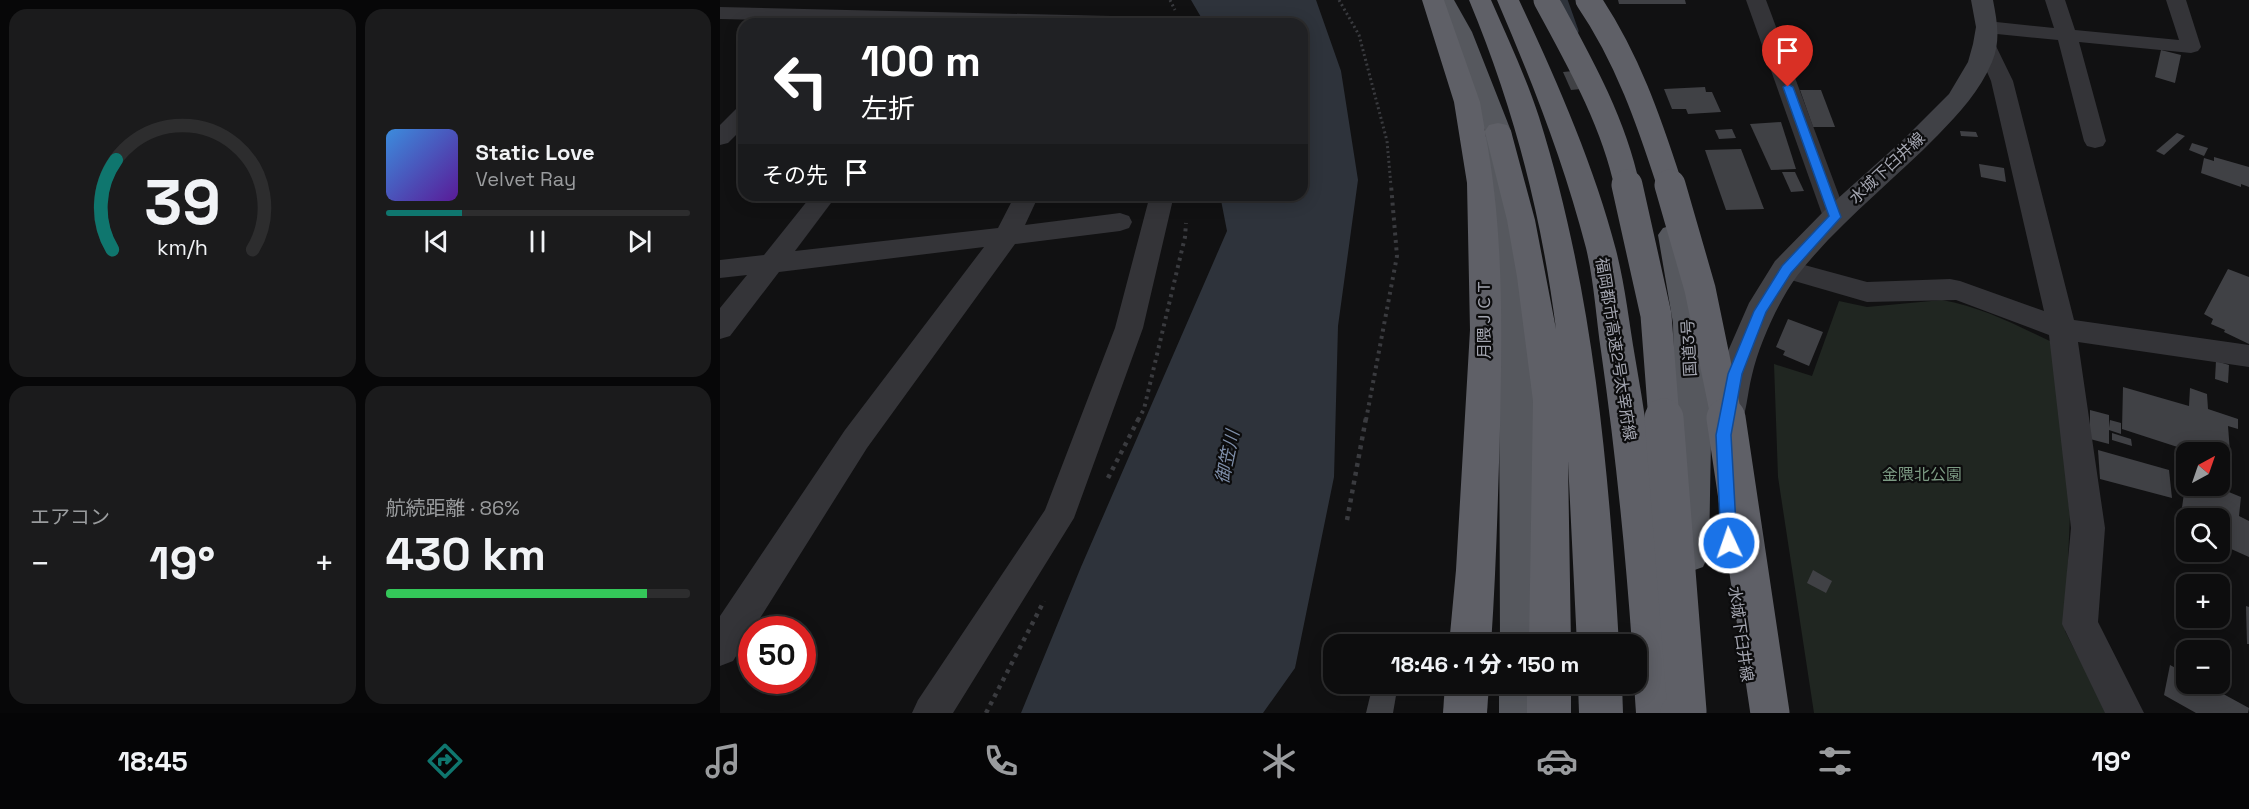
<!DOCTYPE html>
<html lang="ja">
<meta charset="utf-8">
<style>
:root{--surface:#0d0d0e;--page:#1b1b1c;--text:#f1f3f6;--muted:#9a9c9e;--line:#2d2d2e;--accent:#0f766e}
body{margin:0;font-family:"Space Grotesk","Noto Sans JP",sans-serif;background:var(--page);color:var(--text);height:100vh;display:flex;flex-direction:column;font-size:22px;white-space:nowrap}
*{box-sizing:border-box;margin:0}
p{font-size:20px;color:var(--muted)}
.icon{flex:none;width:33px;height:33px;fill:none;stroke:currentColor;stroke-width:2;stroke-linecap:round;stroke-linejoin:round}
.map{position:relative;flex:1;overflow:hidden}
.drawer{display:flex;flex-direction:column;gap:9px;padding:9px;background:#070708;width:720px}
.drawer>*{flex:none}
.top-card{position:absolute;left:18px;top:18px;width:570px;height:183px;border-radius:18px;box-shadow:0 3px 15px #0003,0 0 0 2px var(--line);background:#202124;color:#fff;overflow:hidden}
.needle{width:39px;rotate:40deg}
.controls{position:absolute;left:1456px;top:442px;display:grid;gap:12px}
.controls a{display:grid;place-items:center;width:54px;height:54px;border-radius:12px;background:var(--surface);box-shadow:0 3px 15px #0003,0 0 0 2px var(--line);font-size:30px}
.speed{position:absolute;left:18px;top:616px;display:flex;gap:12px;font-size:30px;font-weight:700;text-align:center}
.speed>*{display:grid;place-content:center;width:78px;height:78px;border-radius:50%;background:var(--surface);box-shadow:0 3px 15px #0003,0 0 0 2px var(--line);line-height:1}
.speed .limit{border:9px solid #d22;background:#fff;color:#111}
.pin{position:absolute;display:grid;place-items:center;width:51px;height:51px;color:#fff;margin:-62px -26px;border-radius:50% 50% 50% 0;rotate:-45deg;box-shadow:0 0 6px #0007}
.pin .icon{rotate:45deg}
.me{position:absolute;width:66px;margin:-33px;rotate:357deg;stroke-linejoin:round;filter:drop-shadow(0 0 4px #0008)}
.turn{display:flex;align-items:center;gap:21px;height:126px;padding:0 24px;font-size:27px}
.turn .icon{width:78px;height:78px;stroke-width:2.5}
.turn b{display:block;font-size:42px;line-height:51px}
.then{display:flex;align-items:center;height:57px;padding:0 24px;background:#0003;gap:12px;font-size:22px}
.big{font-size:45px;font-weight:800;line-height:1.1}
.drawer .tile{flex:1;display:flex;flex-direction:column;justify-content:center;gap:9px;min-width:0;padding:0 21px;border-radius:18px;background:var(--page)}
.drawer .dial{align-items:center;gap:0}
.dial svg{height:156px;overflow:visible;fill:none;stroke:var(--line);stroke-width:7;stroke-linecap:round;text-anchor:middle}
.dial text{fill:var(--text);stroke:none}
.song{display:flex;align-items:center;gap:18px}
.cover{width:72px;height:72px;border-radius:9px;background:linear-gradient(135deg,hsl(210 70% 55%),hsl(270 70% 35%))}
.played{height:6px;border-radius:3px;background:linear-gradient(90deg,var(--accent) 25%,var(--line) 25%)}
.keys{display:flex;justify-content:space-around;direction:ltr}
.heat{display:flex;justify-content:space-between;align-items:center;font-size:33px;direction:ltr}
.charge{height:9px;border-radius:4px;background:linear-gradient(90deg,#34c759 86%,var(--line) 0)}
.drawer .tiles{flex:1;display:grid;gap:9px;grid-template-columns:repeat(2,1fr)}
.trip{position:absolute;left:603px;top:634px;width:324px;height:60px;border-radius:18px;background:var(--surface);box-shadow:0 3px 15px #0003,0 0 0 2px var(--line);font-weight:800;line-height:60px;text-align:center}
.tabs{display:flex;height:96px;justify-content:space-around;align-items:center;background:#050506;color:var(--muted)}
.tabs .icon{width:42px;height:42px}
.tabs .on{color:var(--accent)}
.tabs b{font-size:27px;color:var(--text)}
main{display:flex;flex:1;min-height:0}
.map>svg:first-child{display:block}
.green{fill:#202621}
.water{fill:#2e333b}
.lines{fill:none;stroke-linecap:round;stroke-linejoin:round}
.stream{stroke:#2e333b;stroke-width:7}
.building{fill:#404145}
.path-far2{stroke:#3a3b3f;stroke-width:3;stroke-dasharray:2 3;stroke-linecap:butt}
.path-far1{stroke:#3a3b3f;stroke-width:4;stroke-dasharray:3 4.5;stroke-linecap:butt}
.path{stroke:#3a3b3f;stroke-width:4.5;stroke-dasharray:4 5;stroke-linecap:butt}
.minor{fill:#343438;fill-rule:evenodd}
.secondary{fill:#404146;fill-rule:evenodd}
.trunk{fill:#56585e;fill-rule:evenodd}
.motorway{fill:#5f6067;fill-rule:evenodd}
.motorway-bridge-far2{stroke:#5f6067;stroke-width:25}
.motorway-bridge-far1{stroke:#5f6067;stroke-width:31}
.motorway-bridge{stroke:#5f6067;stroke-width:39}
.route{fill:#1a73e8;stroke:#114b97;stroke-width:1.5}
.labels{text-anchor:middle;dominant-baseline:central;stroke-width:4.5;stroke-linejoin:round;paint-order:stroke}
.street-label{font-size:16px;fill:#a4a6b1;stroke:#0c0c0d}
.park-label{font-size:16px;fill:#7c9a83;stroke:#0c0c0d}
.water-label{font-size:18px;font-style:italic;fill:#7e8ea9;stroke:#0c0c0d}
</style>
<main>
<section class="drawer">
<div class="tiles">
<div class="tile dial"><svg viewBox="0 0 100 80">
<path d="M14 69A42 42 0 1 1 86 69"/>
<path d="M14 69A42 42 0 0 1 16 23" stroke="#0f766e"/>
<text x="50" y="56" font-size="32" font-weight="700">39</text>
<text x="50" y="72" font-size="11">km/h</text>
</svg></div>
<div class="tile">
<div class="song"><i class="cover"></i><div><b>Static Love</b><p>Velvet Ray</p></div></div>
<div class="played"></div>
<div class="keys"><svg class="icon" aria-label="previous" viewBox="0 0 24 24"><path d="M18 5L8 12l10 7zM5 5v14"/></svg><svg class="icon" aria-label="pause" viewBox="0 0 24 24"><path d="M8 5v14M16 5v14"/></svg><svg class="icon" aria-label="next" viewBox="0 0 24 24"><path d="M6 5l10 7-10 7zM19 5v14"/></svg></div>
</div>
<div class="tile"><p>エアコン</p>
<div class="heat"><a>−</a><b class="big">19°</b><a>+</a></div>
</div>
<div class="tile"><p>航続距離 · 86%</p><b class="big">430 km</b><div class="charge"></div></div>
</div>
</section>
<div class="map">
<svg width="1529" height="713" viewBox="0 0 1529 713">
<rect width="100%" height="100%" fill="#111112"/>
<path class="green" d="M 1222,300 C 1262,307 1296,325 1332,342 L 1350,514 L 1345,631 L 1387,713 L 1094,713 L 1058,477 L 1054,364 L 1092,376 L 1119,301 L 1147,307 Z"/>
<path class="water" d="M 471,0 L 596,0 L 621,71 L 638,180 L 618,326 L 614,477 L 575,668 L 543,713 L 301,713 L 361,567 L 507,231 L 500,195 L 582,195 L 582,24 L 485,24 Z"/>
<g class="lines">
<path class="stream" d="M 844,0 L 855,31"/>
</g>
<g class="building">
<path d="M 898,0 L 965,0 L 966,4 L 899,4 Z"/>
<path d="M 1441,50 L 1461,55 L 1455,83 L 1435,77 Z"/>
<path d="M 873,69 L 881,87 L 851,90 L 843,72 Z"/>
<path d="M 985,87 L 986,92 L 992,92 L 1001,112 L 968,114 L 966,109 L 952,109 L 944,89 Z"/>
<path d="M 1080,90 L 1101,90 L 1115,127 L 1093,127 Z"/>
<path d="M 1061,122 L 1076,169 L 1051,170 L 1030,124 Z"/>
<path d="M 1012,129 L 1016,138 L 999,139 L 995,130 Z"/>
<path d="M 1240,131 L 1256,132 L 1258,137 L 1241,136 Z"/>
<path d="M 1457,133 L 1465,136 L 1444,155 L 1436,151 Z"/>
<path d="M 1472,143 L 1488,148 L 1484,156 L 1469,150 Z"/>
<path d="M 1021,149 L 1044,209 L 1006,210 L 985,150 Z"/>
<path d="M 1494,157 L 1529,167 L 1529,187 L 1521,184 L 1521,187 L 1481,173 L 1484,158 L 1494,161 Z"/>
<path d="M 1259,164 L 1284,168 L 1286,182 L 1261,177 Z"/>
<path d="M 1062,172 L 1075,172 L 1084,191 L 1071,192 Z"/>
<path d="M 1508,269 L 1529,277 L 1529,344 L 1504,332 L 1505,330 L 1491,324 L 1493,319 L 1484,314 Z"/>
<path d="M 1068,319 L 1103,332 L 1089,366 L 1063,355 L 1065,351 L 1056,347 Z"/>
<path d="M 1496,361 L 1509,365 L 1508,383 L 1495,379 Z"/>
<path d="M 1403,387 L 1469,406 L 1470,388 L 1487,394 L 1488,409 L 1518,419 L 1518,429 L 1508,426 L 1511,465 L 1500,461 L 1500,453 L 1476,453 L 1402,429 Z"/>
<path d="M 1370,410 L 1389,415 L 1389,428 L 1390,420 L 1401,423 L 1401,434 L 1389,430 L 1389,444 L 1370,439 Z"/>
<path d="M 1392,433 L 1411,439 L 1412,446 L 1392,440 Z"/>
<path d="M 1378,450 L 1449,470 L 1452,498 L 1380,479 Z"/>
<path d="M 1465,486 L 1489,496 L 1491,486 L 1494,486 L 1521,497 L 1519,516 L 1529,521 L 1529,557 L 1500,544 L 1500,519 L 1467,519 L 1467,525 L 1460,522 Z"/>
<path d="M 1093,570 L 1112,581 L 1106,593 L 1087,583 Z"/>
<path d="M 1465,578 L 1481,585 L 1467,585 L 1467,600 L 1464,599 Z"/>
<path d="M 1526,606 L 1529,607 L 1529,644 L 1527,644 Z"/>
<path d="M 1450,665 L 1467,674 L 1467,684 L 1485,684 L 1529,708 L 1528,713 L 1476,713 L 1444,695 Z"/>
<path d="M 653,684 L 678,684 L 673,713 L 646,713 Z"/>
</g>
<g class="lines">
<g class="path-far2">
<path d="M 450,0 L 455,10"/>
<path d="M 619,0 L 639,35 L 667,141 L 671,186"/>
<path d="M 458,17 L 462,24"/>
</g>
<g class="path-far1">
<path d="M 418,420 L 424,409 L 465,237 L 466,223"/>
<path d="M 646,420 L 677,256 L 671,185"/>
</g>
<g class="path">
<path d="M 388,478 L 419,418"/>
<path d="M 627,520 L 646,418"/>
<path d="M 266,713 L 324,601"/>
</g>
<g class="minor">
<path d="M 1026,0 L 1046,0 L 1127,217 L 1124,223 L 1115,225 L 1106,223 L 1103,217 Z"/>
<path d="M 1325,0 L 1345,0 L 1355,30 L 1459,40 L 1446,0 L 1466,0 L 1481,47 L 1478,51 L 1471,53 L 1359,42 L 1386,141 L 1383,146 L 1375,148 L 1367,146 L 1364,141 L 1338,40 L 1267,33 L 1260,31 L 1257,27 L 1260,23 L 1267,21 L 1334,28 Z"/>
<path d="M 0,7 L 433,17 L 440,19 L 443,23 L 223,24 L 0,19 Z"/>
<path d="M 1265,38 L 1272,40 L 1275,44 L 1293,81 L 1354,320 L 1529,345 L 1529,367 L 1358,342 L 1385,528 L 1378,622 L 1424,713 L 1385,713 L 1342,624 L 1351,528 L 1329,335 L 1236,300 L 1147,302 L 1057,276 L 1053,269 L 1057,262 L 1066,260 L 1147,282 L 1230,279 L 1240,281 L 1324,311 L 1271,81 L 1255,44 L 1258,40 Z"/>
<path d="M 24,107 L 24,127 L 8,143 L 0,145 L 0,125 L 16,109 Z"/>
<path d="M 92,195 L 117,195 L 75,251 L 278,228 L 295,195 L 319,195 L 305,225 L 400,213 L 409,216 L 412,222 L 409,228 L 400,231 L 295,244 L 147,448 L 13,661 L 0,666 L 0,616 L 125,430 L 264,247 L 59,272 L 10,336 L 0,339 L 0,308 L 27,275 L 0,278 L 0,260 L 44,255 Z"/>
<path d="M 430,195 L 454,195 L 423,328 L 354,518 L 233,713 L 192,713 L 198,700 L 325,510 L 395,328 Z"/>
</g>
<path class="secondary" d="M 1251,0 L 1273,0 C 1277,21 1281,41 1272,62 C 1260,91 1239,113 1218,135 C 1172,182 1117,224 1077,276 C 1058,302 1039,344 1032,375 C 1027,394 1027,414 1018,432 L 1006,437 L 994,432 L 988,422 L 998,374 L 1029,303 L 1055,261 L 1105,210 L 1184,139 L 1229,94 L 1248,62 L 1253,44 L 1256,27 Z"/>
<g class="trunk">
<path d="M 712,0 L 734,0 L 752,32 L 791,131 L 813,361 L 822,645 L 780,645 L 779,361 L 765,131 L 728,32 Z"/>
<path d="M 953,225 L 963,228 L 968,235 L 985,323 L 991,439 L 989,554 L 983,567 L 969,572 L 955,567 L 949,554 L 955,439 L 953,323 L 938,235 L 943,228 Z"/>
<rect x="779" y="684" width="44" height="29"/>
</g>
<g class="motorway">
<path d="M 702,0 L 724,0 L 760,102 L 765,131 L 769,125 L 778,123 L 787,125 L 791,131 L 815,220 L 836,329 C 821,213 794,108 749,0 L 771,0 C 788,39 806,77 819,117 C 873,288 889,468 899,645 L 857,645 L 848,461 L 851,645 L 809,645 L 813,401 L 797,277 L 787,220 L 765,132 C 784,229 782,329 780,427 C 778,500 776,572 771,645 L 729,645 L 736,570 L 750,330 L 747,183 L 734,102 Z"/>
<path d="M 777,0 L 799,0 C 836,79 874,165 896,250 C 905,285 909,322 915,357 C 936,475 948,594 960,713 L 916,713 L 914,684 L 916,684 L 916,645 L 912,645 C 905,546 895,449 881,351 C 876,317 874,281 866,248 C 844,163 812,81 777,0 Z"/>
<path d="M 725,684 L 769,684 L 767,713 L 723,713 Z"/>
<rect x="807" y="684" width="44" height="29"/>
<path d="M 858,684 L 902,684 L 903,713 L 859,713 Z"/>
</g>
<g class="motorway-bridge-far2">
<path d="M 826,0 C 858,59 893,120 907,186"/>
<path d="M 868,0 C 907,57 929,121 950,186"/>
</g>
<g class="motorway-bridge-far1">
<path d="M 907,185 L 936,315 L 944,420"/>
<path d="M 950,185 L 980,289 L 1007,420"/>
</g>
<g class="motorway-bridge">
<path d="M 944,418 L 967,711 L 960,713"/>
<path d="M 1006,418 L 1050,713"/>
</g>
</g>
<path class="route" d="M 1068,84 L 1073,87 L 1121,217 L 1071,273 L 1046,312 L 1022,374 L 1011,435 L 1017,543 L 1015,548 L 1009,550 L 1004,548 L 1001,543 L 996,435 L 1008,374 L 1034,311 L 1062,266 L 1109,216 L 1063,87 Z"/>
<g class="labels">
<g class="street-label">
<text transform="translate(1167 168) rotate(-43)">水城下臼井線</text>
<text transform="translate(764 319) rotate(-90)">月隈ＪＣＴ</text>
<text transform="translate(969 348) rotate(-93)">国道3号</text>
<text transform="translate(896 349) rotate(81)">福岡都市高速2号太宰府線</text>
<text transform="translate(1021 634) rotate(82)">水城下臼井線</text>
</g>
<g class="park-label">
<text x="1202" y="474">金隈北公園</text>
</g>
<g class="water-label">
<text transform="translate(507 457) rotate(-78)">御笠川</text>
</g>
</g>
</svg>
<div class="controls">
<a><svg class="needle" viewBox="-14 -14 28 28"><path d="M0-13l5 13h-10z" fill="#e53935"/><path d="M0 13l5-13h-10z" fill="#9a9c9e"/></svg></a>
<a><svg class="icon" aria-label="search" viewBox="0 0 24 24"><circle cx="10" cy="10" r="6"/><path d="M15 15l6 6"/></svg></a>
<a>+</a>
<a>−</a>
</div>
<div class="speed"><div class="limit">50</div></div>
<div class="pin" style="left:1068px;top:87px;background:#d93025"><svg class="icon" aria-label="arrive" viewBox="0 0 24 24"><path d="M6 21V4h12l-3 4 3 4H6"/></svg></div>
<svg class="me" style="left:1009px;top:543px" viewBox="-20 -20 40 40"><circle r="17" fill="#1a73e8" stroke="#fff" stroke-width="3"/><path d="M0-11L8 9 0 5-8 9z" fill="#fff"/></svg>
<div class="trip">18:46 · 1 分 · 150 m</div>
<div class="top-card">
<div class="turn"><svg class="icon" aria-label="left" viewBox="0 0 24 24"><path d="M17 20v-9H6M10 6l-5 5 5 5"/></svg><div><b>100 m</b>左折</div></div>
<div class="then">その先<svg class="icon" aria-label="arrive" viewBox="0 0 24 24"><path d="M6 21V4h12l-3 4 3 4H6"/></svg></div>
</div>
</div>
</main>
<nav class="tabs">
<b>18:45</b>
<svg class="icon on" aria-label="directions" viewBox="0 0 24 24"><path d="M12 3l9 9-9 9-9-9zM9 14v-3h6M13 9l2 2-2 2"/></svg>
<svg class="icon" aria-label="music" viewBox="0 0 24 24"><path d="M9 18V5l10-2v13"/><circle cx="6" cy="18" r="3"/><circle cx="16" cy="16" r="3"/></svg>
<svg class="icon" aria-label="phone" viewBox="0 0 24 24"><path d="M5 4h4l2 5-3 2q2 4 5 5l2-3 5 2v4C11 20 4 13 5 4z"/></svg>
<svg class="icon" aria-label="climate" viewBox="0 0 24 24"><path d="M12 3v18M4 7l16 10M4 17L20 7"/></svg>
<svg class="icon" aria-label="car" viewBox="0 0 24 24"><path d="M5 17H2v-5l4-1 3-4h7l3 4 3 1v5h-3M9 17h6M6 11h13"/><circle cx="7" cy="17" r="2"/><circle cx="17" cy="17" r="2"/></svg>
<svg class="icon" aria-label="filters" viewBox="0 0 24 24"><path d="M4 7h16M4 17h16"/><circle cx="9" cy="7" r="2"/><circle cx="15" cy="17" r="2"/></svg>
<b>19°</b>
</nav>
